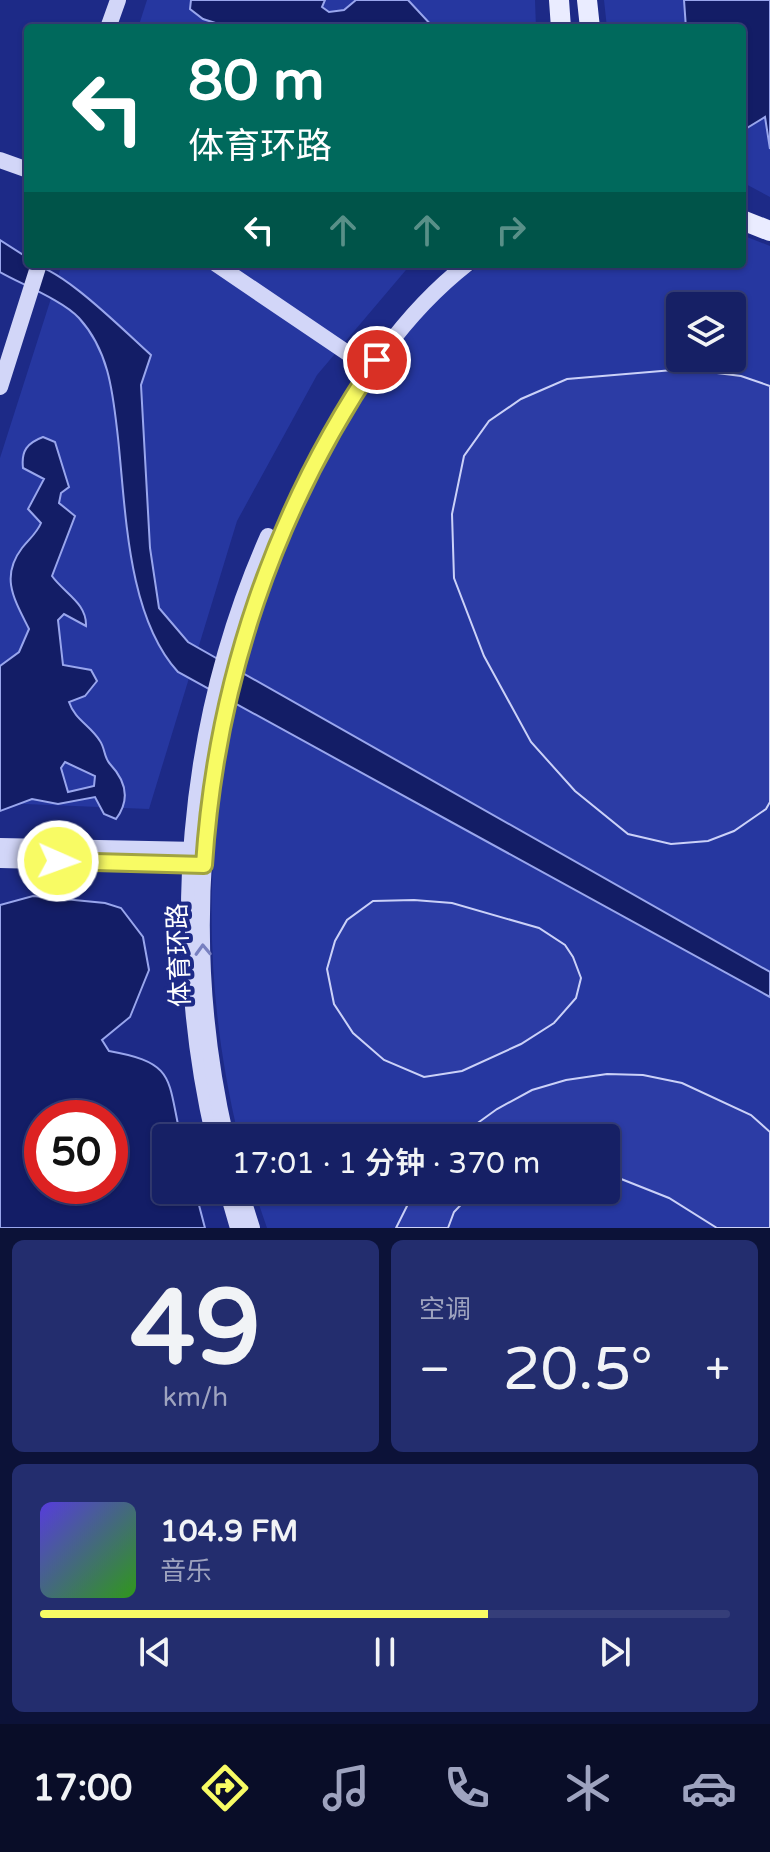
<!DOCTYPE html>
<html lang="zh">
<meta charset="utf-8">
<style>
:root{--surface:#162065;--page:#232d6e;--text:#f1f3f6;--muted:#9ea3bf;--line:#353e79;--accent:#f8fb64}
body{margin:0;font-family:"Varela Round","Noto Sans SC",sans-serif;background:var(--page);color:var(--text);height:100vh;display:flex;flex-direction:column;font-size:30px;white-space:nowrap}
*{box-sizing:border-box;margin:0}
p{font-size:26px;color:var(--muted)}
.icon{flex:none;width:44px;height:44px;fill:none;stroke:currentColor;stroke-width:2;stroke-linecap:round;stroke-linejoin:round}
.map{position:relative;height:1228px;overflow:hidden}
.sheet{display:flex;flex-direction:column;gap:12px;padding:12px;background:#0c1238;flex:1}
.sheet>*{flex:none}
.top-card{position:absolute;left:24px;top:24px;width:722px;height:244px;border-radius:8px;box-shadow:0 2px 6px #0004,0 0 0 2px var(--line);background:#00695c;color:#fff;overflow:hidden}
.tools{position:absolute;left:666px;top:292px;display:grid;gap:16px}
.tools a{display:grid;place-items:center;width:80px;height:80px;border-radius:8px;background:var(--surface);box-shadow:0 2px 6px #0004,0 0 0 2px var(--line);font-size:40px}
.speed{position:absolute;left:24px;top:1100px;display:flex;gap:16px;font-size:40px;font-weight:700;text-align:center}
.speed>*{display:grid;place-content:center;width:104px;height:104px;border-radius:50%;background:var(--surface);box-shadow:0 2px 6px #0004,0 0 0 2px var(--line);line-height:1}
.speed .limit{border:12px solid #d22;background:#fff;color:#111}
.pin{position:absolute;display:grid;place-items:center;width:68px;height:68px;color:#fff;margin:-34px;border:4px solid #fff;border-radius:50%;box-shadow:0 2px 8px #0007}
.me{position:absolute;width:88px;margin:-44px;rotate:92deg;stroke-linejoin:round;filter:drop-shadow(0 0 6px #0008)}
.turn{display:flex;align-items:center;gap:28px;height:168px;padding:0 32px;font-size:36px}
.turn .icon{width:104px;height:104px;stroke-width:2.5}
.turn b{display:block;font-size:56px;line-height:68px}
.lanes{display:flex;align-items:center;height:76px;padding:0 32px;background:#0003;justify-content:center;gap:40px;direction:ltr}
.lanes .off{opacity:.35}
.big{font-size:60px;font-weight:600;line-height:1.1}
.sheet .card{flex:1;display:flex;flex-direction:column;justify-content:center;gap:12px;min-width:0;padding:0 28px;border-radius:12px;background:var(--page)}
.sheet .dial{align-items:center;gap:0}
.dial b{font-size:104px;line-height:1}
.song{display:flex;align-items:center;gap:24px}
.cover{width:96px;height:96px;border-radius:12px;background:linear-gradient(135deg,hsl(250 70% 55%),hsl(110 70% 35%))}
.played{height:8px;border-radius:4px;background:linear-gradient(90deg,var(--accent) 65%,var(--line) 65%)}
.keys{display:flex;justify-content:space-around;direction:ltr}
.heat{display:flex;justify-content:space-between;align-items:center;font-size:44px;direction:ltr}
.sheet .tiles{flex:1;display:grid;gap:12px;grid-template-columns:1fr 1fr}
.card:last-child{grid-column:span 2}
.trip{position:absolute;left:152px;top:1124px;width:468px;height:80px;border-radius:8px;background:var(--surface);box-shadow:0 2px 6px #0004,0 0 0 2px var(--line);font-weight:600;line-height:80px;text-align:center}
.menu{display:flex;height:128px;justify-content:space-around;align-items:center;background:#090d28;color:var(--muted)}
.menu .icon{width:56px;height:56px}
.menu .active{color:var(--accent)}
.menu b{font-size:36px;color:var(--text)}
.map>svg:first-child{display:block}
.green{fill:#2637a0;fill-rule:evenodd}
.water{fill:#131d66;stroke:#99a6ed;stroke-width:2;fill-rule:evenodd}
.building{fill:#2c3ca5;stroke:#cbd1f8;stroke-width:2}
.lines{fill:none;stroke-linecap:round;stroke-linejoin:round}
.secondary{stroke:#d2d6f8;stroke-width:16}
.primary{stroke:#eaecff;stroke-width:20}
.oneway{stroke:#7880c0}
.route-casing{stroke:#a1a341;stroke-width:20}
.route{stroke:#f8fb64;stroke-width:14}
.labels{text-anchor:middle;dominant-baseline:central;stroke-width:8;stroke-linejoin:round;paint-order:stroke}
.street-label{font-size:26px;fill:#fff;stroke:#1d2a87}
</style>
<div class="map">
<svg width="770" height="1228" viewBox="0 0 770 1228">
<rect width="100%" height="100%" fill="#1d2a87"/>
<g class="green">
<path d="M 147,0 L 535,0 L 536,28 L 138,28 Z"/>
<path d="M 604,0 L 770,0 L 770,197 L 742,182 L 742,28 L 607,28 Z"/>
<path d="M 742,235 L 770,246 L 770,1228 L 267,1228 L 254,1190 L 606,1190 L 606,1138 L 239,1138 C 178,888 221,644 347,421 C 379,364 420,298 481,266 C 495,259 524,264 541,264 C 608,264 675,264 742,264 ZM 680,306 L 732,306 L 732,358 L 680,358 Z"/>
<path d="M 62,264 L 411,264 L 317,375 L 237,521 L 149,809 L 0,803 L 0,458 Z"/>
</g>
<g class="water">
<path d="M 191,0 L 325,0 L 322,7 L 329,12 L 344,10 L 356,0 L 408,0 L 434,28 L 231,28 L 203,19 L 190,9 Z"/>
<path d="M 684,0 L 770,0 L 770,149 L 765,117 L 742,131 L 742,28 L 686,28 Z"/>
<path d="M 0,240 L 28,258 L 28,264 C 59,264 126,333 151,355 L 141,385 L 150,548 L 159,608 L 188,642 L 770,972 L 770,997 L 178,672 C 127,616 126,511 118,438 C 113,395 110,352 79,318 C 64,301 21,284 0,272 Z"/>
<path d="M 43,437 L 55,442 L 69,487 L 61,493 L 59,503 L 75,516 L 52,576 C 64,593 87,603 86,626 L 64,614 L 58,620 L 63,665 L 91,670 L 97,681 L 85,696 L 69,702 C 75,720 90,725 100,741 C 105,748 104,758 110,764 C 126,781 131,799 116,819 L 104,814 L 95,797 L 58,804 L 32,799 L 0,811 L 0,666 L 19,652 L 29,629 C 14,599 0,577 22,548 C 29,539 37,533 41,523 L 28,509 L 44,479 L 23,468 C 21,451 27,443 43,437 ZM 65,762 L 95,776 L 94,786 L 68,792 L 61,768 Z"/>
<path d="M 33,896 L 105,903 L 121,908 L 143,937 L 149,970 L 130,1017 L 102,1040 L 109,1051 C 177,1063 167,1079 181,1138 L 166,1138 L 166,1190 L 195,1190 L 205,1228 L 0,1228 L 0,905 ZM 110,1118 L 110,1186 L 42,1186 L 42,1118 Z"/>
</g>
<g class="building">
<path d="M 685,369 L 741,376 L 770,386 L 770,802 L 766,809 L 734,831 L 708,841 L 671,844 L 628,834 L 575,791 L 531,742 L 484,656 L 454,578 L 452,514 L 464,456 L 489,421 L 521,399 L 567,379 Z"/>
<path d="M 414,900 L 452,903 L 539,928 L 565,945 L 573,957 L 581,978 L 576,998 L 554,1023 L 521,1044 L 462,1071 L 424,1077 L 384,1060 L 353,1033 L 334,1004 L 327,969 L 335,941 L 347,920 L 373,901 Z"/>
<path d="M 607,1074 L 643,1075 L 682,1083 L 751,1115 L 770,1132 L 770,1228 L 717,1228 L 669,1198 L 606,1173 L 606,1138 L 457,1138 L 497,1109 L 532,1090 L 566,1080 Z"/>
<path d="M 415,1190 L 475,1190 L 454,1212 L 448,1228 L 396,1228 Z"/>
</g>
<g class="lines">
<g class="secondary">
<path d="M 108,28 L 118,0"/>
<path d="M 0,160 L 28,170"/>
<path d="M 216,264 L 371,369"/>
<path d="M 0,387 L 39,264"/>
<path d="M 0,846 L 198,850"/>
<path d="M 0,860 L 198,865"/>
<path d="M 214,1138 C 168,939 185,723 268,536"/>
<path d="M 226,1138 C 173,908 209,662 320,454 C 358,383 403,314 467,264"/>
<path d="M 227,1190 L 238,1228"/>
<path d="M 240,1190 L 252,1228"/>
</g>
<g class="primary">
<path d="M 559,0 L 561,28"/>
<path d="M 587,0 L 590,28"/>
<path d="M 742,220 L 770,231"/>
</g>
</g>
<defs><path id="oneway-chevron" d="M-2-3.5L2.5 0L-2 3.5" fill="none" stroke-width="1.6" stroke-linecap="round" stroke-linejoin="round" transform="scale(2)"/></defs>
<use class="oneway" href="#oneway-chevron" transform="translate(203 950) rotate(-92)"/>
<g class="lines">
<g class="route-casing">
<path id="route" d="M 58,861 L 204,865 C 216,683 274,511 377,360"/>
</g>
<use href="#route" class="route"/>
</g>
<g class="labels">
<g class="street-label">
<text transform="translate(179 955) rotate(-92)">体育环路</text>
</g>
</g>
</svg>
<div class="tools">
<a><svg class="icon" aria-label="layers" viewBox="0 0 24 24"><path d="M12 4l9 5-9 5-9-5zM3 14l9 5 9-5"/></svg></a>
</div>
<div class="speed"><div class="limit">50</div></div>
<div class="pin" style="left:377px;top:360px;background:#d93025"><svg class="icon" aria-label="arrive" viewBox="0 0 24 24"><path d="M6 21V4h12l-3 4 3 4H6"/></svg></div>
<svg class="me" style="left:58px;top:861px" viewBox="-20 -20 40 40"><circle r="17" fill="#f8fb64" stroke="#fff" stroke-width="3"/><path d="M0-11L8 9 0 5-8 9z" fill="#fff"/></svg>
<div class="trip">17:01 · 1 分钟 · 370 m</div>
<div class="top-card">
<div class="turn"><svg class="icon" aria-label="left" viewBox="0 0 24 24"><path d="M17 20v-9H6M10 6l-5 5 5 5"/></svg><div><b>80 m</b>体育环路</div></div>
<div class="lanes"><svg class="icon" aria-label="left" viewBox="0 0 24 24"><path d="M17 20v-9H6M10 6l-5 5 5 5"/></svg><svg class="icon off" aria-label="ahead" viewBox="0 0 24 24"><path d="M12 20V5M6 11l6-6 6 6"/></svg><svg class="icon off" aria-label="ahead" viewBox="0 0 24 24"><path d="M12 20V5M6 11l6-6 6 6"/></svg><svg class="icon off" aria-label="right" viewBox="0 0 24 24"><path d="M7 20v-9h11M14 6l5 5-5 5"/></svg></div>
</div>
</div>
<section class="sheet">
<div class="tiles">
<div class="card dial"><b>49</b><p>km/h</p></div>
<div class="card"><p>空调</p>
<div class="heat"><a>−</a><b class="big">20.5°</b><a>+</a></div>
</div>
<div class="card">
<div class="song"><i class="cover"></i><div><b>104.9 FM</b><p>音乐</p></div></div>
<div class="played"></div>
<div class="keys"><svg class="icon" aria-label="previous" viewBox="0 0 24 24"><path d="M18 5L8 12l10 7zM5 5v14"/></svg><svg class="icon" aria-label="pause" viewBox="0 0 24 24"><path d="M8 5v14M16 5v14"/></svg><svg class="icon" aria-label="next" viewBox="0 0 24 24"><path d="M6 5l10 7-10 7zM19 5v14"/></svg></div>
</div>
</div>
</section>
<nav class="menu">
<b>17:00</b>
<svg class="icon active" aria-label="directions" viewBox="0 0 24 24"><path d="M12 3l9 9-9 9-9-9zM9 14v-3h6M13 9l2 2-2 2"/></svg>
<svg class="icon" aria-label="music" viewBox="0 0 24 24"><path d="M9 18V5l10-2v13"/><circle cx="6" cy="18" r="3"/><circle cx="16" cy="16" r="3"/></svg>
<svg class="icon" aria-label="phone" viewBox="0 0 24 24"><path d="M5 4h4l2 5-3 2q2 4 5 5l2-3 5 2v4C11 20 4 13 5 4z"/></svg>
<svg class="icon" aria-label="climate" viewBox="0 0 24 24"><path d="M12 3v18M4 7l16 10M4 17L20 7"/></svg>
<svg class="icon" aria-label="car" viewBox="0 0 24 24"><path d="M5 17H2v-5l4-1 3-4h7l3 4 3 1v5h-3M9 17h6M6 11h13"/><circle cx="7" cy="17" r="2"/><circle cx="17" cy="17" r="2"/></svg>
</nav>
